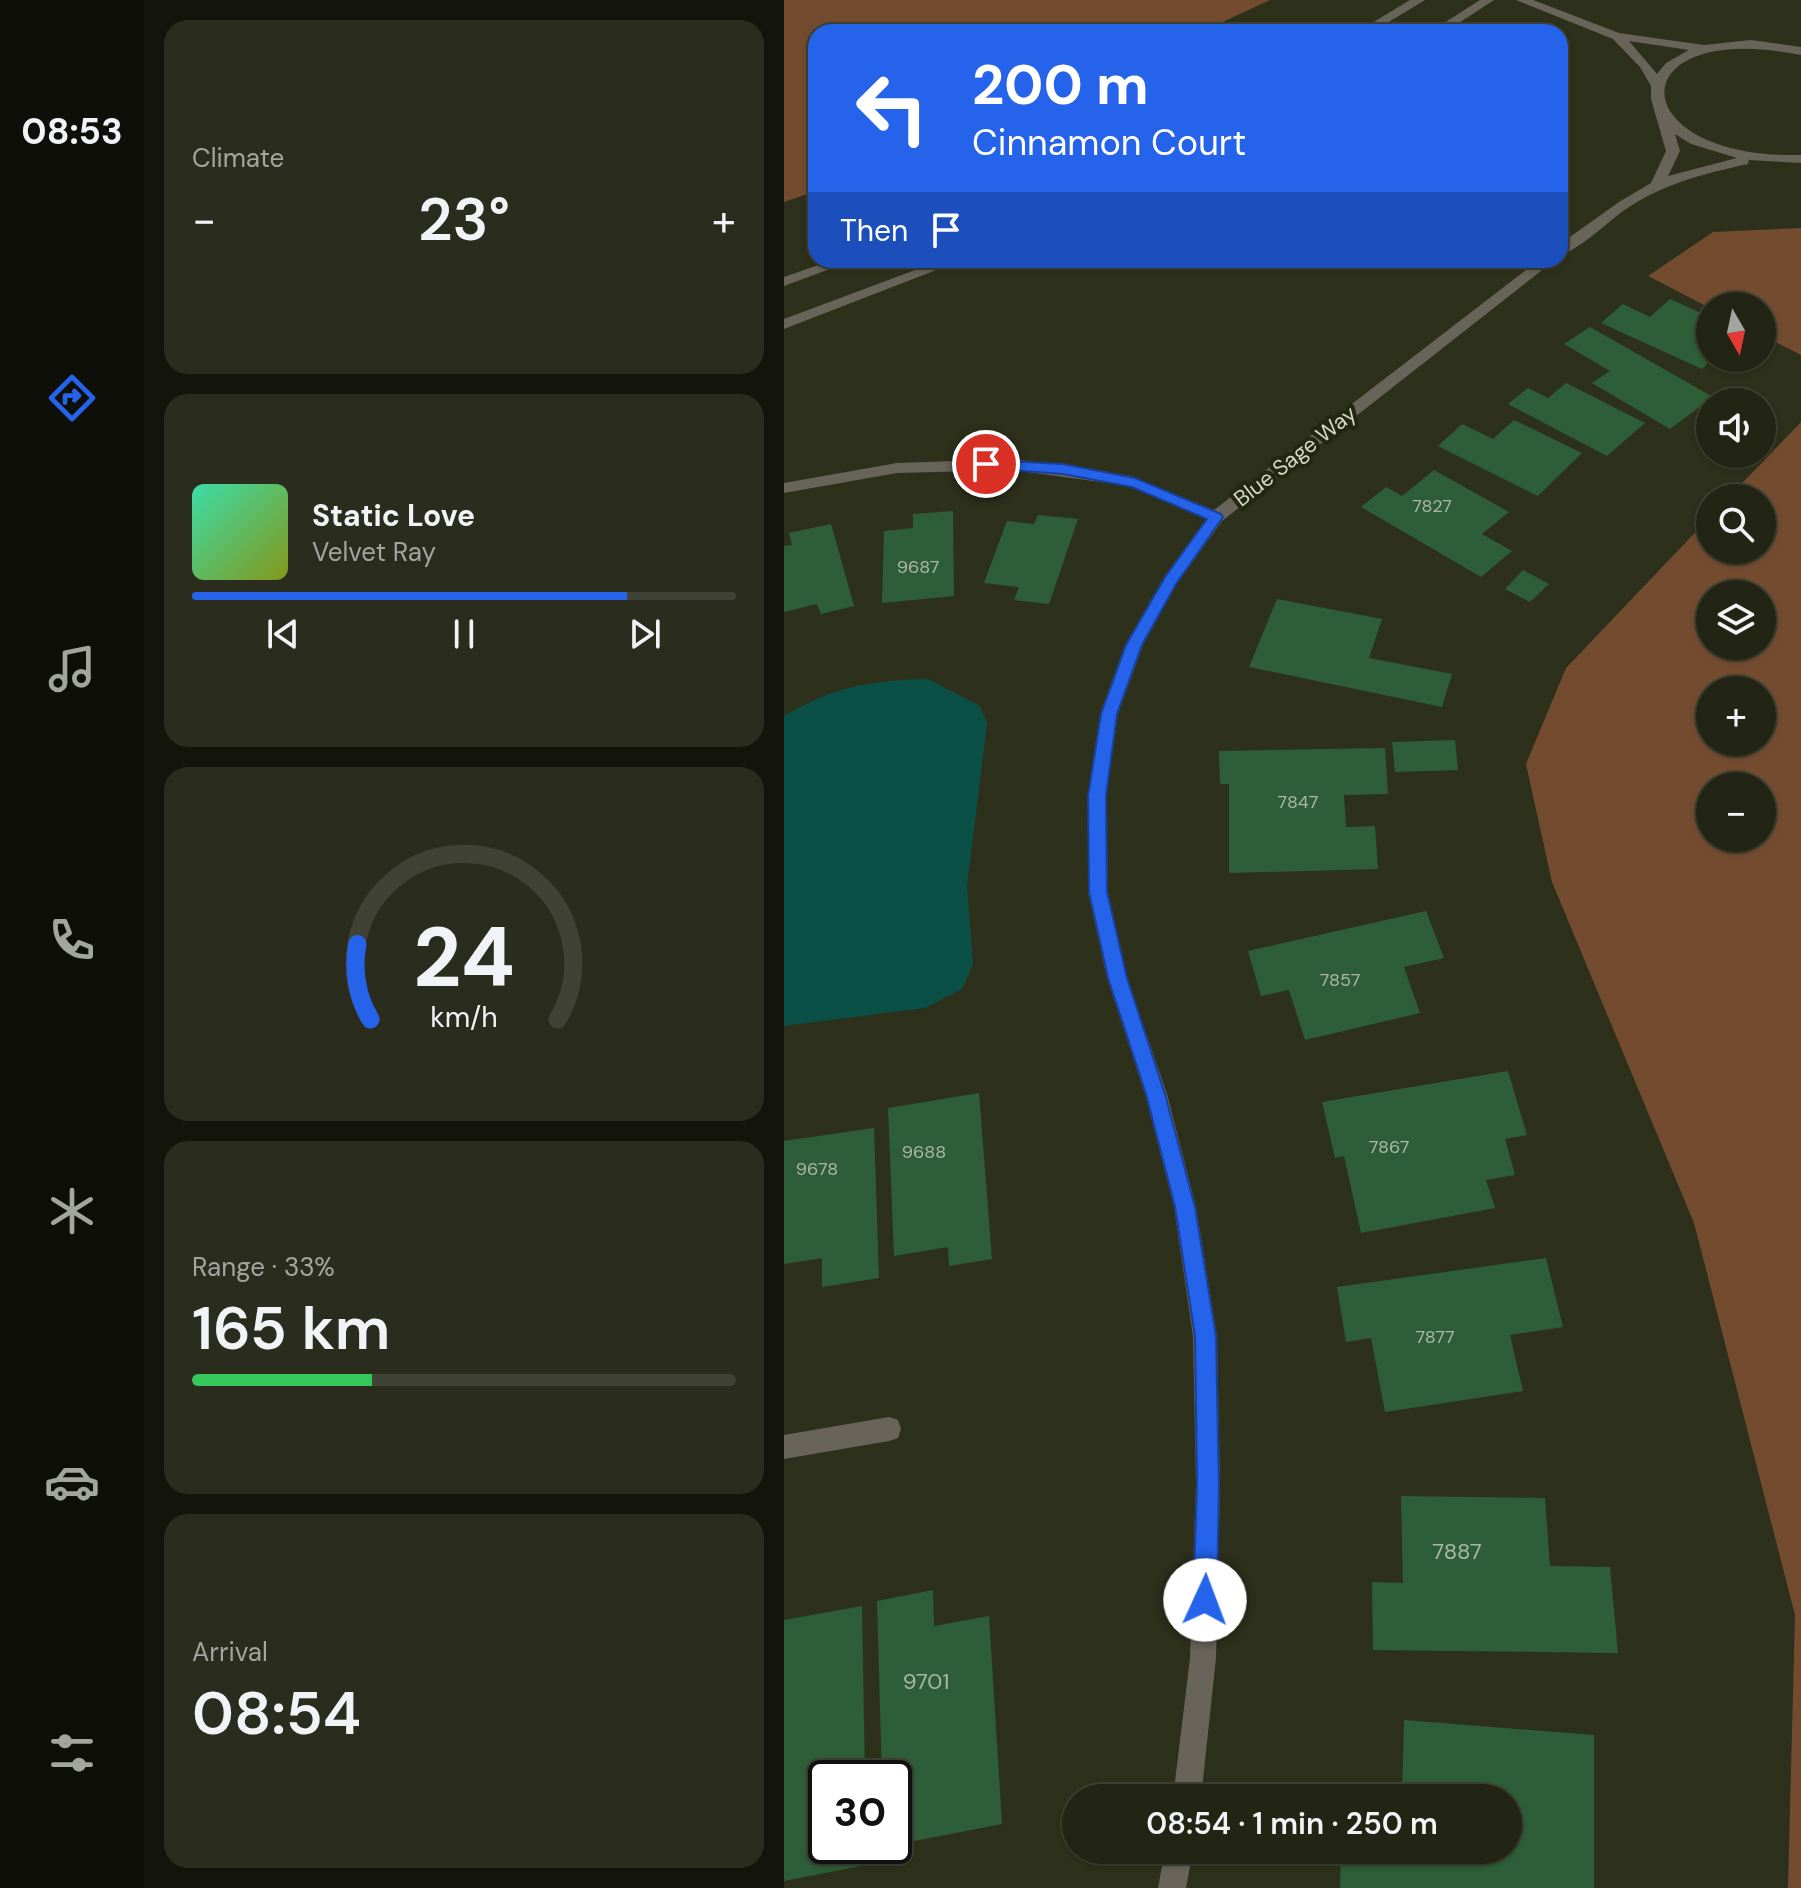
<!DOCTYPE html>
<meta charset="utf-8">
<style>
:root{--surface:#222514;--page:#2a2d1d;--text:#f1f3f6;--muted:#a2a5a0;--line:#3f4234;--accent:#2563eb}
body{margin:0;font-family:"DM Sans",sans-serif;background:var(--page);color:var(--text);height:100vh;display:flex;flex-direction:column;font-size:30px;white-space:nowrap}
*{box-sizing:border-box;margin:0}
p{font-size:26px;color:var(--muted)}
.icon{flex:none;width:44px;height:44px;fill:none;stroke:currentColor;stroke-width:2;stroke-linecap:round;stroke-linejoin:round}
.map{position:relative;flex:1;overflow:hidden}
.side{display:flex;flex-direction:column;gap:20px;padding:20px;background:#13140b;width:640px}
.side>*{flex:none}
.top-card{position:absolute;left:24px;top:24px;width:760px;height:244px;border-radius:24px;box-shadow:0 2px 6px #0004,0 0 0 2px var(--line);background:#2563eb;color:#fff;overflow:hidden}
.needle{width:52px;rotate:171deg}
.tools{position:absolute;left:912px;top:292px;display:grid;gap:16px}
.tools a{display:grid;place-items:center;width:80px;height:80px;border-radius:50%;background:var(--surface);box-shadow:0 2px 6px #0004,0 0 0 2px var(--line);font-size:40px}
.speed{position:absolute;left:24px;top:1760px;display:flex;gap:16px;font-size:40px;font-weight:700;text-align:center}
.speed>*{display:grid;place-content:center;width:104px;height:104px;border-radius:50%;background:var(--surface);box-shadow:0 2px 6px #0004,0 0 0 2px var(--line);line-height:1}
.speed .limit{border:4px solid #111;border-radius:12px;background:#fff;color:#111}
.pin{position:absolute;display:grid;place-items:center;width:68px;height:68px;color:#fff;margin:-34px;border:4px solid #fff;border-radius:50%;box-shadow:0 2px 8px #0007}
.me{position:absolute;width:88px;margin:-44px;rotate:2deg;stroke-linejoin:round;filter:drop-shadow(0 0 6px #0008)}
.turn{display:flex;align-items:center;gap:28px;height:168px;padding:0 32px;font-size:36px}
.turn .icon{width:104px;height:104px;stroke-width:2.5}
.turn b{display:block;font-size:56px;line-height:68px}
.then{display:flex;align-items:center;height:76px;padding:0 32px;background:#0003;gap:16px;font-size:30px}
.big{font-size:60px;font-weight:600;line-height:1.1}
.side .tile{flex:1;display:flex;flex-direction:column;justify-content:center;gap:12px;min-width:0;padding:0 28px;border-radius:24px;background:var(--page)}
.side .dial{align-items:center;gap:0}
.dial svg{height:208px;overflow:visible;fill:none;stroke:var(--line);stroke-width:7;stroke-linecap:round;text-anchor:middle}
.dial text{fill:var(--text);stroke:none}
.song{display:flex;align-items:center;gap:24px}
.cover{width:96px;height:96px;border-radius:12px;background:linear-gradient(135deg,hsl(160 70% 55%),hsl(70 70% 35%))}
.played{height:8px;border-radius:4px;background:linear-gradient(90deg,var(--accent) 80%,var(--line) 80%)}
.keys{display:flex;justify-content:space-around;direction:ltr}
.heat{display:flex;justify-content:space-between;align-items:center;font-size:44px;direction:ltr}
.charge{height:12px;border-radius:6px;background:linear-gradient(90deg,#34c759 33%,var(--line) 0)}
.trip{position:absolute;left:278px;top:1784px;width:460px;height:80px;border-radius:40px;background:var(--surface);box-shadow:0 2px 6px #0004,0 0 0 2px var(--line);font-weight:600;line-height:80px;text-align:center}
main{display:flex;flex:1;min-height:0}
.menu{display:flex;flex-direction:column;width:144px;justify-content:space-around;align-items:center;background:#0e0f08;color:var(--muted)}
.menu .icon{width:56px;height:56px}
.menu .active{color:var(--accent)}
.menu b{font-size:36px;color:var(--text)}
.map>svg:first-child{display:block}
.green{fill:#734c30;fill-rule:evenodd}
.water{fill:#0b5046}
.building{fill:#2e5e37}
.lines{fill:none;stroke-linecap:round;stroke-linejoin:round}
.minor{fill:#69645a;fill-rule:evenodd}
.tertiary{fill:#69645a;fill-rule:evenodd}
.route{fill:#2563eb;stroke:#184099;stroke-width:2}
.labels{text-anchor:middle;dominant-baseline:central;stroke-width:8;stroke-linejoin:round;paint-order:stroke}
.number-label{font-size:18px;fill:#aab8a4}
.street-label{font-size:22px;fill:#d3d6c8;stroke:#232711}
.near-number-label{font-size:22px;fill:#aab8a4}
</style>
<main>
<nav class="menu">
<b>08:53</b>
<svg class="icon active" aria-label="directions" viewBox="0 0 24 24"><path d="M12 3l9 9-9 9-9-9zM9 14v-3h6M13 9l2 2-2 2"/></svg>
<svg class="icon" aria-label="music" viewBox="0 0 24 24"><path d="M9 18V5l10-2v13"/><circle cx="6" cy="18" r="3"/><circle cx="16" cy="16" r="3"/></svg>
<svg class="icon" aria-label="phone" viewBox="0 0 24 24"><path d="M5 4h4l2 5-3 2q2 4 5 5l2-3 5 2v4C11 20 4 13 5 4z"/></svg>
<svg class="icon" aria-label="climate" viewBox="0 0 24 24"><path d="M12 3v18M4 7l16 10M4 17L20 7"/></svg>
<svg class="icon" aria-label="car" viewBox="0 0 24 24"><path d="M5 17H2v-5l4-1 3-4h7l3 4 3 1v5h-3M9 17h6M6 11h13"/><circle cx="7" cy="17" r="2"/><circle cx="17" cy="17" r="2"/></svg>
<svg class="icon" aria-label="filters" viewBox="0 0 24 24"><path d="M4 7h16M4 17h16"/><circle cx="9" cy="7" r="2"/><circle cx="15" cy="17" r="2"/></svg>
</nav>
<section class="side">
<div class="tile"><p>Climate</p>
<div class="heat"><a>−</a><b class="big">23°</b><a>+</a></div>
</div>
<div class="tile">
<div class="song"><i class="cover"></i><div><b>Static Love</b><p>Velvet Ray</p></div></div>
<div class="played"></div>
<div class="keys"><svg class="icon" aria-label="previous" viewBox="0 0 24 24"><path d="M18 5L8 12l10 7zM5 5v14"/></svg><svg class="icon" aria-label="pause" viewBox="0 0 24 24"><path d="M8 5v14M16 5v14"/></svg><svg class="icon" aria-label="next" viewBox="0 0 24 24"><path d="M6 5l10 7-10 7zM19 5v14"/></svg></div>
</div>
<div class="tile dial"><svg viewBox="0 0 100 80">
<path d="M14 69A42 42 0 1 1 86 69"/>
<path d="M14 69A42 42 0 0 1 9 40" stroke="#2563eb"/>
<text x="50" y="56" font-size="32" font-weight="700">24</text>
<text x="50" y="72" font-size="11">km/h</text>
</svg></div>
<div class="tile"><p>Range · 33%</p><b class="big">165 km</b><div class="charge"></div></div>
<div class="tile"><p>Arrival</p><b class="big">08:54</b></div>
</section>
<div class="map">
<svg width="1017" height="1888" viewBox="0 0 1017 1888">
<rect width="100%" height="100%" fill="#2d311b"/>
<g class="green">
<path d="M 0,0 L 486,0 L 417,32 L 32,32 L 32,191 L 0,202 Z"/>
<path d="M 1017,228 L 1017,355 L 978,335 L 978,306 L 926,308 L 864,276 L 929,232 Z"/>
<path d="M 1017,422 L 1017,1888 L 1004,1888 L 1011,1615 L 910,1223 L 768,882 L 742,764 L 782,668 L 926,517 L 926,550 L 978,550 L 978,498 L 944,498 ZM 926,594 L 978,594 L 978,646 L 926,646 ZM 926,690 L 978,690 L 978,742 L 926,742 ZM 926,786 L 978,786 L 978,838 L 926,838 Z"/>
</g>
<path class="water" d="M 144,679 L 196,706 L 203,723 L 183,886 L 189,964 L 178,989 L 141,1008 L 0,1026 L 0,716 C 48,687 89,680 144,679 Z"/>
<g class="building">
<path d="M 886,299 L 926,317 L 926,358 L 929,358 L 918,369 L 817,323 L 839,304 L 866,317 Z"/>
<path d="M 806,327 L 929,397 L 886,429 L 808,383 L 826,371 L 780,344 Z"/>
<path d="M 782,383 L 861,423 L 823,456 L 724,404 L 744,388 L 764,398 Z"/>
<path d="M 730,420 L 798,453 L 754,496 L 654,446 L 678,424 L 709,439 Z"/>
<path d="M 650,470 L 725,512 L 698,534 L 728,551 L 697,577 L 577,507 L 602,487 L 618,496 Z"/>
<path d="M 169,511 L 170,596 L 98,603 L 100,531 L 129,528 L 129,514 Z"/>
<path d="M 254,515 L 294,519 L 265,604 L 230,600 L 235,587 L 200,583 L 223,521 L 250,524 Z"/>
<path d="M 47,524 L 70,606 L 37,614 L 33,604 L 0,612 L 0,546 L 8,545 L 5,533 Z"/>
<path d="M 739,570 L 765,584 L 746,602 L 721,589 Z"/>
<path d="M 493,599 L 598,619 L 585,658 L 668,674 L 658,707 L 465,667 Z"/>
<path d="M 671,740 L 674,770 L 611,772 L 608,742 Z"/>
<path d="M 601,748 L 604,794 L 560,795 L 562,827 L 591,826 L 594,869 L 445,873 L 445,784 L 436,784 L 435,751 Z"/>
<path d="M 642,911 L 660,958 L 620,967 L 636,1013 L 521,1040 L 505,990 L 477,996 L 464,951 Z"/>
<path d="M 724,1071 L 743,1135 L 721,1139 L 731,1175 L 702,1180 L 711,1208 L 577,1233 L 560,1156 L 551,1158 L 538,1102 Z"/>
<path d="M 195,1093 L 208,1259 L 165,1266 L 164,1247 L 110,1256 L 104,1108 Z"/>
<path d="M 90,1128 L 95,1278 L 38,1287 L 38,1258 L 0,1264 L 0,1141 Z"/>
<path d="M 762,1258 L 779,1327 L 726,1335 L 739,1391 L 601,1412 L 587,1338 L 562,1342 L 553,1287 Z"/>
<path d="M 617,1496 L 761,1498 L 766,1566 L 826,1567 L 834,1653 L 589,1650 L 588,1582 L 619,1583 Z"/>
<path d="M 149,1590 L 150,1626 L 205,1616 L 218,1824 L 110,1845 L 110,1778 L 98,1778 L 93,1601 Z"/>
<path d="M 78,1606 L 81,1778 L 42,1778 L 42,1846 L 82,1846 L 82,1865 L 0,1881 L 0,1620 Z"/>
<path d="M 620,1720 L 810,1735 L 810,1888 L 556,1888 L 557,1850 L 724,1850 L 724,1798 L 618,1798 Z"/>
</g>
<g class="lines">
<g class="minor">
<path d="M 732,0 L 749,0 L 835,33 L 920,45 L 967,40 L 1017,47 L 1017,55 C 834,18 836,159 1017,155 L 1017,163 L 965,160 L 964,164 C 919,174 881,183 842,209 C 823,222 797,249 776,255 L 776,244 L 835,202 L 867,183 L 882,151 L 867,99 L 867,86 L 856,67 L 829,39 ZM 845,41 L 905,50 L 882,63 L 873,74 ZM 891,134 L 907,144 L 953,158 L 884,176 L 896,151 Z"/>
<path d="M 755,260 L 771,260 L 438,521 L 392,585 L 359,645 L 334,714 L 322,796 L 324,892 L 343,978 L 383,1094 L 412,1207 L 433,1336 L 436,1485 L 432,1658 L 417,1798 L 389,1798 L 406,1658 L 412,1485 L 409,1336 L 390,1207 L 361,1094 L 323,978 L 304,892 L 304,796 L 316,714 L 341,645 L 380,577 L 422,519 L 346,486 L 229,470 L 113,473 L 0,493 L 0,483 L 113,463 L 229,459 L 347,476 L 430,510 Z"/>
<path d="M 105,1417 L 114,1420 L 117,1429 L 114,1438 L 105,1441 L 0,1459 L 0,1435 Z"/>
<path d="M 381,1850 L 409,1850 L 402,1888 L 374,1888 Z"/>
</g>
<g class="tertiary">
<path d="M 626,0 L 641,0 L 588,32 L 573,32 Z"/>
<path d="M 696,0 L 710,0 L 661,32 L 646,32 Z"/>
<path d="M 49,260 L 70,260 L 0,286 L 0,277 Z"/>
<path d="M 158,260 L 178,260 L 0,329 L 0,319 Z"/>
</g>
</g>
<path class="route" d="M 202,460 L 279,464 L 351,478 L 437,514 L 439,517 L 392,584 L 358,645 L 333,714 L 322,796 L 323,892 L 343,978 L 381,1094 L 411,1207 L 432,1336 L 435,1485 L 433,1600 L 429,1608 L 421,1612 L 413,1608 L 409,1600 L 413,1485 L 411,1336 L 391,1207 L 362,1094 L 324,978 L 305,892 L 304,796 L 317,714 L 342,645 L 381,577 L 423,519 L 348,487 L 279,474 L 197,468 L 197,461 Z"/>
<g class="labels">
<g class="number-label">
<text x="648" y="506">7827</text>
<text x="134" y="567">9687</text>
<text x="514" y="802">7847</text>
<text x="556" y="980">7857</text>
<text x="605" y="1147">7867</text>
<text x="140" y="1152">9688</text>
<text x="33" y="1169">9678</text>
<text x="651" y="1337">7877</text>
</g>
<g class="street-label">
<text transform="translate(511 456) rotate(-38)">Blue Sage Way</text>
</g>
<g class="near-number-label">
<text x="673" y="1551">7887</text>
<text x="142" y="1681">9701</text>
</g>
</g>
</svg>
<div class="tools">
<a><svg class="needle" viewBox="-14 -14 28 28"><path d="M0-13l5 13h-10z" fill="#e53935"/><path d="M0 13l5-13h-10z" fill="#a2a5a0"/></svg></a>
<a><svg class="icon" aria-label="sound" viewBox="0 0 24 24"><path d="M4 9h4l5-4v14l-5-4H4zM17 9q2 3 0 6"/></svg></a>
<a><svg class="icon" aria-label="search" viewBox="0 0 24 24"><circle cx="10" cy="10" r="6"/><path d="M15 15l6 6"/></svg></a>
<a><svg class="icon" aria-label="layers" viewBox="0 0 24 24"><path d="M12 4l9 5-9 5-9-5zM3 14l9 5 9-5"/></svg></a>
<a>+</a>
<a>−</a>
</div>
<div class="speed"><div class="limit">30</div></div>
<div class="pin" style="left:202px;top:464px;background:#d93025"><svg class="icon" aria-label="arrive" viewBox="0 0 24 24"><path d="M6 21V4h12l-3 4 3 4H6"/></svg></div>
<svg class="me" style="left:421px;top:1600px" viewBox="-20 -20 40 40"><circle r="19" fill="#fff"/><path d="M0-13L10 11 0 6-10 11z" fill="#2563eb"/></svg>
<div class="trip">08:54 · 1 min · 250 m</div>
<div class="top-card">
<div class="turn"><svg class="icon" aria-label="left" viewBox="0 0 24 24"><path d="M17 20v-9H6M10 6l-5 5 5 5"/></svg><div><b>200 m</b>Cinnamon Court</div></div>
<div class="then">Then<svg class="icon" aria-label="arrive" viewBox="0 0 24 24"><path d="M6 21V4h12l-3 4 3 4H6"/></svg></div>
</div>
</div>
</main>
